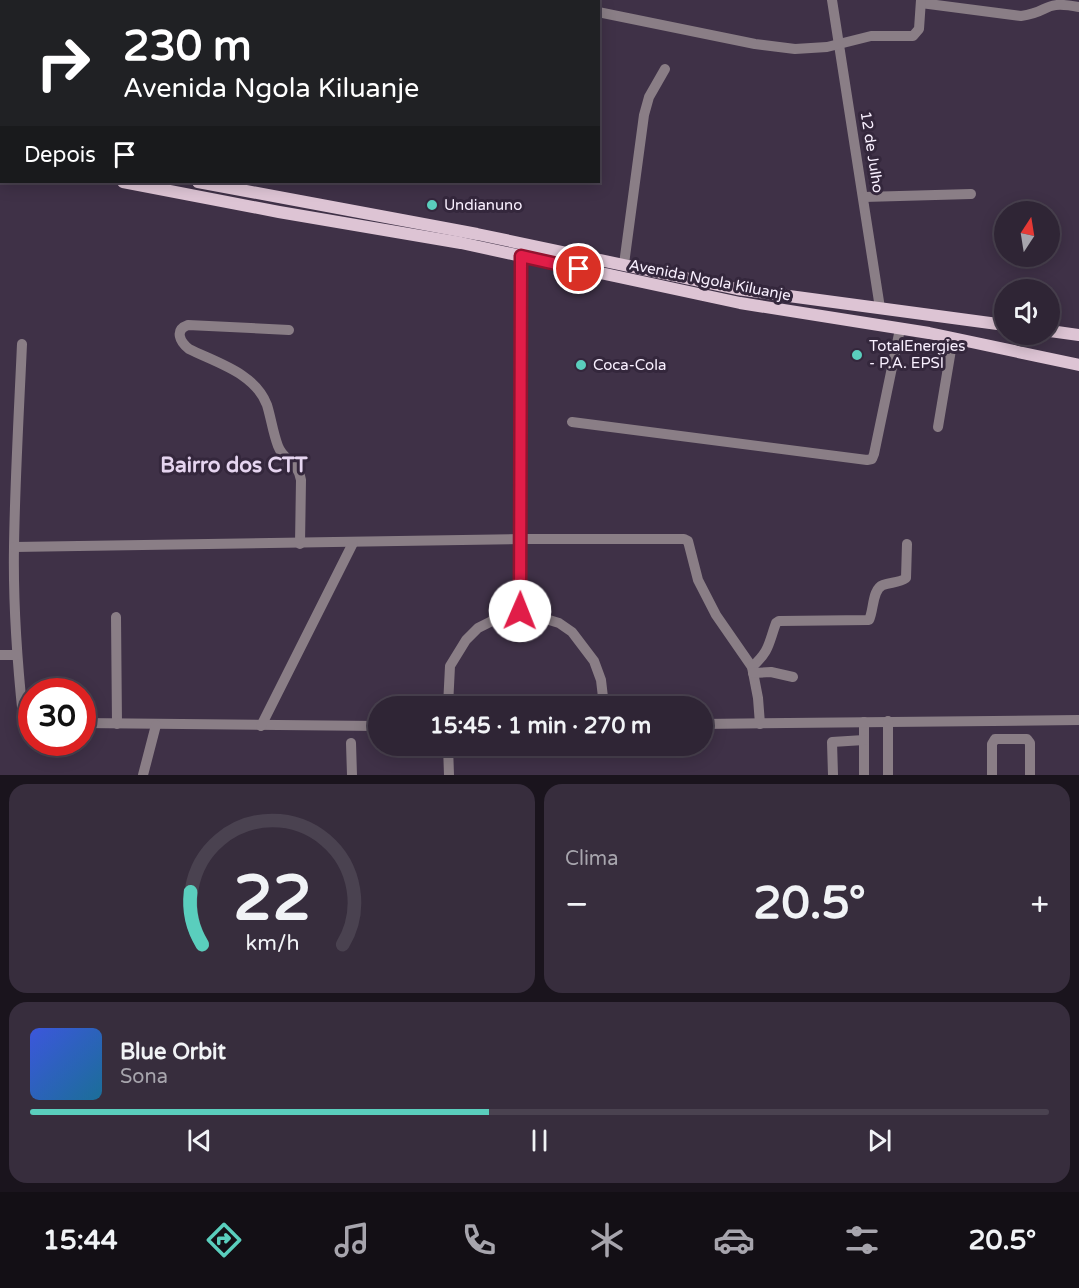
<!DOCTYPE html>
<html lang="pt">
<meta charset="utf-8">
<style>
:root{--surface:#2f2535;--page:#372d3d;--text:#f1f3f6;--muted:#a7a5ad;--line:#4a4250;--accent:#5acebd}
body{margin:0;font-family:"Varela Round",sans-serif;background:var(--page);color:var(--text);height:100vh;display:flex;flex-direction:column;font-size:22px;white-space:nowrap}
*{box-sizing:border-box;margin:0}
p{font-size:20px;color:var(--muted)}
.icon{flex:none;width:33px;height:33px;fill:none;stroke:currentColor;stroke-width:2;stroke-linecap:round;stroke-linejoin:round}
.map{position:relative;height:775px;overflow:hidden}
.side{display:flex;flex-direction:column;gap:9px;padding:9px;background:#1a141d;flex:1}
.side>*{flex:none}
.top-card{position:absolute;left:0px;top:0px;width:600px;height:183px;box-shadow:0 3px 15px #0003,0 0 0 2px var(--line);background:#202124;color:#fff;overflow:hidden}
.needle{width:39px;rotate:12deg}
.tools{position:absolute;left:994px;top:201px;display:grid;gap:12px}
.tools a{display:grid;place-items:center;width:66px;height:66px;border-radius:50%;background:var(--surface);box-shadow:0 3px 15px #0003,0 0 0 2px var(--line);font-size:30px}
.speed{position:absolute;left:18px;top:678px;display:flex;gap:12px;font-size:30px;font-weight:700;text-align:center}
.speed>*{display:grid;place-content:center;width:78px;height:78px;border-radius:50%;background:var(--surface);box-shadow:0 3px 15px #0003,0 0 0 2px var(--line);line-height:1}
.speed .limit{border:9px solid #d22;background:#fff;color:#111}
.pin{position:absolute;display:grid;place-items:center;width:51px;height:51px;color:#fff;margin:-26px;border:3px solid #fff;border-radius:50%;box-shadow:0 2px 6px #0007}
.me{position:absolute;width:66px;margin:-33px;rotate:1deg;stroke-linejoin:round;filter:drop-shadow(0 0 4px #0008)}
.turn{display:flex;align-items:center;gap:21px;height:126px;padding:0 24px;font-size:27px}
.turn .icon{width:78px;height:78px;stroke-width:2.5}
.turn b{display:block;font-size:42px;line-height:51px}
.then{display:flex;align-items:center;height:57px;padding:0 24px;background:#0003;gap:12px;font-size:22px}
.big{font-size:45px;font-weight:800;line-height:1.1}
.side .card{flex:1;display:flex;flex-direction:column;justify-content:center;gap:9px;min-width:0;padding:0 21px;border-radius:18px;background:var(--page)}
.side .dial{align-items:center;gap:0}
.dial svg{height:156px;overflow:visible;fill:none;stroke:var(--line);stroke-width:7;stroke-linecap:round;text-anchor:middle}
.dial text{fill:var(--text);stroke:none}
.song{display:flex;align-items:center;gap:18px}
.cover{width:72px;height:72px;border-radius:9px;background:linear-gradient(135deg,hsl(230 70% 55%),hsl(200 70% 35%))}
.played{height:6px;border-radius:3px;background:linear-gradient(90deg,var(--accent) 45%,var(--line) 45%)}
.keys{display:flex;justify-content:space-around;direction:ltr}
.heat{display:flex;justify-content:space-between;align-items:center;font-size:33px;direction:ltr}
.side .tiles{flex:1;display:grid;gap:9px;grid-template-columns:1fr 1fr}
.card:last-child{grid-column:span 2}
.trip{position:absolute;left:368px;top:696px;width:345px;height:60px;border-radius:30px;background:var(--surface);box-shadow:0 3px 15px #0003,0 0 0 2px var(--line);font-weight:800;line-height:60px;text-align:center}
.menu{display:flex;height:96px;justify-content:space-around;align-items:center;background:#130f15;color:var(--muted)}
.menu .icon{width:42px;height:42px}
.menu .current{color:var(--accent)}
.menu b{font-size:27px;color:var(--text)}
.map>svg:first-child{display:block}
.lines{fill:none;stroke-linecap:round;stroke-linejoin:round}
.minor{stroke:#8a7e86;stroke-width:10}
.major{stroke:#ddc4d4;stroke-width:12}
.route-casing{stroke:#92132f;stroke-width:15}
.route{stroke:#e11d48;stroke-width:10}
.poi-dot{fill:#5acebd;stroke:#34273c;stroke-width:2}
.labels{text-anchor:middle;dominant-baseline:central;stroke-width:6;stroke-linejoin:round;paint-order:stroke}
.street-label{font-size:15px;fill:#f9f0ff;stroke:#34273c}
.poi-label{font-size:15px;fill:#f9f0ff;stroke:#34273c;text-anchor:start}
.district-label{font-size:21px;font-weight:bold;fill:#e6d5f0;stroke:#34273c}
</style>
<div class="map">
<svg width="1079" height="775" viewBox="0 0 1079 775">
<rect width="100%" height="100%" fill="#3f3147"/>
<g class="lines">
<g class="minor">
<path d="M 362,0 L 367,2"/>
<path d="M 560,0 L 561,2"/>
<path d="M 832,0 L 880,308"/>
<path d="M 402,2 L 402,0"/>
<path d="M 921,3 L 1021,16 C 1052,12 1041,0 1079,7"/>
<path d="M 598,12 L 755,44 L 795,49 L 827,47 L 871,36 L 913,36 L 919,29 L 921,0"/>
<path d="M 864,197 L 971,194"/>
<path d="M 624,264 L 644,115 L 649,97 L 665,69"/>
<path d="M 289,330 L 188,325 C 174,330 180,342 189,349 C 217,363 255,373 267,405 C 271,418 273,433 278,446 C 284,462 297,459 301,480 L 300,544"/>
<path d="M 22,344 C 19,411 15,479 14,547 C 13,604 17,660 23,717 L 25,721 L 32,722"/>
<path d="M 572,422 L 867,460 L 872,459 L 874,454 L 900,329"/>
<path d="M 938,427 L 953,338"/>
<path d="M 14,547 L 521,539 L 684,539 L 688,541 L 698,580 L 716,615 L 752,667 L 758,698 L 760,724"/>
<path d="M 520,611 L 521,256"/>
<path d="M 116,617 L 117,724"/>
<path d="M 0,655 L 17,655"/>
<path d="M 752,667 C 770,650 768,645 776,623 L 779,621 L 869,620 C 874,610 872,589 883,585 C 891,582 899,583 906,578 L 907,544"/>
<path d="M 753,673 L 771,672 L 793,677"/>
<path d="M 448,706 L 450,666 L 466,640 L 478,628 L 498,618 L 520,611 L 559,623 L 572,632 L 594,661 L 601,680 L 604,706"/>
<path d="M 864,722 L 864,775"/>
<path d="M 82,723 L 378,726"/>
<path d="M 702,724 L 1079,720"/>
<path d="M 261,726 L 353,543"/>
<path d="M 351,743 L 352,775"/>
<path d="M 448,746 L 449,775"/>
<path d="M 143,775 L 156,725"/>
<path d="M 833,775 L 832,742 L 864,740"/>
<path d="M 888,775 L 888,721"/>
<path d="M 992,775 L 992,744 L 995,739 L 1027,739 L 1030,743 L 1030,775"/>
</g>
<g class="major">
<path d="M 0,143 L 2,143"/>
<path d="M 0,158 L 2,158"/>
<path d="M 123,182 L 279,212 L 461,243 L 740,303 L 929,333 L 1079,365"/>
<path d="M 198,182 L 477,234 L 737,289 L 1005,325"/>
<path d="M 1050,331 L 1079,335"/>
</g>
</g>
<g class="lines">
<g class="route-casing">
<path id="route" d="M 520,611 L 521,256 L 579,269"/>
</g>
<use href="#route" class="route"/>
</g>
<g class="poi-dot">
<circle cx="432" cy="205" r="6"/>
<circle cx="857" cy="355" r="6"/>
<circle cx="581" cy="365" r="6"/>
</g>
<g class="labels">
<g class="street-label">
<text transform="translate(872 152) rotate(81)">12 de Julho</text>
<text transform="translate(710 280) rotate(11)">Avenida Ngola Kiluanje</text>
</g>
<g class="poi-label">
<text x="444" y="205">Undianuno</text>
<text x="869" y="346">TotalEnergies<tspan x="869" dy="17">- P.A. EPSI</tspan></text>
<text x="593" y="365">Coca-Cola</text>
</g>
<g class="district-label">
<text x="234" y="465">Bairro dos CTT</text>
</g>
</g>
</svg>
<div class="tools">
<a><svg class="needle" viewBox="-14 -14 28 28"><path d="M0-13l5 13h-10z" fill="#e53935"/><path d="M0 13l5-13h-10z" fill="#a7a5ad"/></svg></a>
<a><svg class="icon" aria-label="sound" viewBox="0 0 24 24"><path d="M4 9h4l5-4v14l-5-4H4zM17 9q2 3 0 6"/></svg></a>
</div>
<div class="speed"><div class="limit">30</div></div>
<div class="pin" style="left:579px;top:269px;background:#d93025"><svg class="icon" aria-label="arrive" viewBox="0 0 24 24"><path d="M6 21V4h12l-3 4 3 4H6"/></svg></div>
<svg class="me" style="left:520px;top:611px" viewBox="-20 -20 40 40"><circle r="19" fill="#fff"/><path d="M0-13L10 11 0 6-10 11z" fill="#e11d48"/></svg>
<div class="trip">15:45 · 1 min · 270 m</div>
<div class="top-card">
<div class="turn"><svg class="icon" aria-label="right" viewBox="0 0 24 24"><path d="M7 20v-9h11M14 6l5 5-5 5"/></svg><div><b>230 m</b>Avenida Ngola Kiluanje</div></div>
<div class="then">Depois<svg class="icon" aria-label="arrive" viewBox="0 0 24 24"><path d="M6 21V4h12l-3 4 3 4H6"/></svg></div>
</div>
</div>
<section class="side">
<div class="tiles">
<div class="card dial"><svg viewBox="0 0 100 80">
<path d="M14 69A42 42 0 1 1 86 69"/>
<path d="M14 69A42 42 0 0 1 8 42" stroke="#5acebd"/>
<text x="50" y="56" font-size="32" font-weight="700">22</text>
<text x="50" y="72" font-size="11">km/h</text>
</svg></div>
<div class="card"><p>Clima</p>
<div class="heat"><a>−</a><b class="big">20.5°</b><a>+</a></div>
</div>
<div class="card">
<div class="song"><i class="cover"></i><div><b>Blue Orbit</b><p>Sona</p></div></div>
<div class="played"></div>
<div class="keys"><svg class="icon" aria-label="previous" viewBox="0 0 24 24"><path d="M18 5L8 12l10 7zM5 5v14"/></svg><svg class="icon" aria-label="pause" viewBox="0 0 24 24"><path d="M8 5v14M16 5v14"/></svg><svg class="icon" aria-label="next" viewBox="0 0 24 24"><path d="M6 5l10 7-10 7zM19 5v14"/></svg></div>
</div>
</div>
</section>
<nav class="menu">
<b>15:44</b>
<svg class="icon current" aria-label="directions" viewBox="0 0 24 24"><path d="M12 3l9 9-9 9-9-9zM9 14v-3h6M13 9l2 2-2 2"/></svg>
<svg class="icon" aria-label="music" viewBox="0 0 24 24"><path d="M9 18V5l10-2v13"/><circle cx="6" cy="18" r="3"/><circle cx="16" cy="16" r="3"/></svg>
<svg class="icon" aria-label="phone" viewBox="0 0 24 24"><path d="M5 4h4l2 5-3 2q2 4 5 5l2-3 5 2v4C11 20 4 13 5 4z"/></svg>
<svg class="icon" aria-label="climate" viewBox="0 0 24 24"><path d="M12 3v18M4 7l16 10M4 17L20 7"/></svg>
<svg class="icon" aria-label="car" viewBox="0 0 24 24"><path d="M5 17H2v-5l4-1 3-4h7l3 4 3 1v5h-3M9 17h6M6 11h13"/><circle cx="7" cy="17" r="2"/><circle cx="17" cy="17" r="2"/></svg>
<svg class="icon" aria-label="filters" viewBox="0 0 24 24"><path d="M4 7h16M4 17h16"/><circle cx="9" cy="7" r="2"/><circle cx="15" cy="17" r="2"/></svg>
<b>20.5°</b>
</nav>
